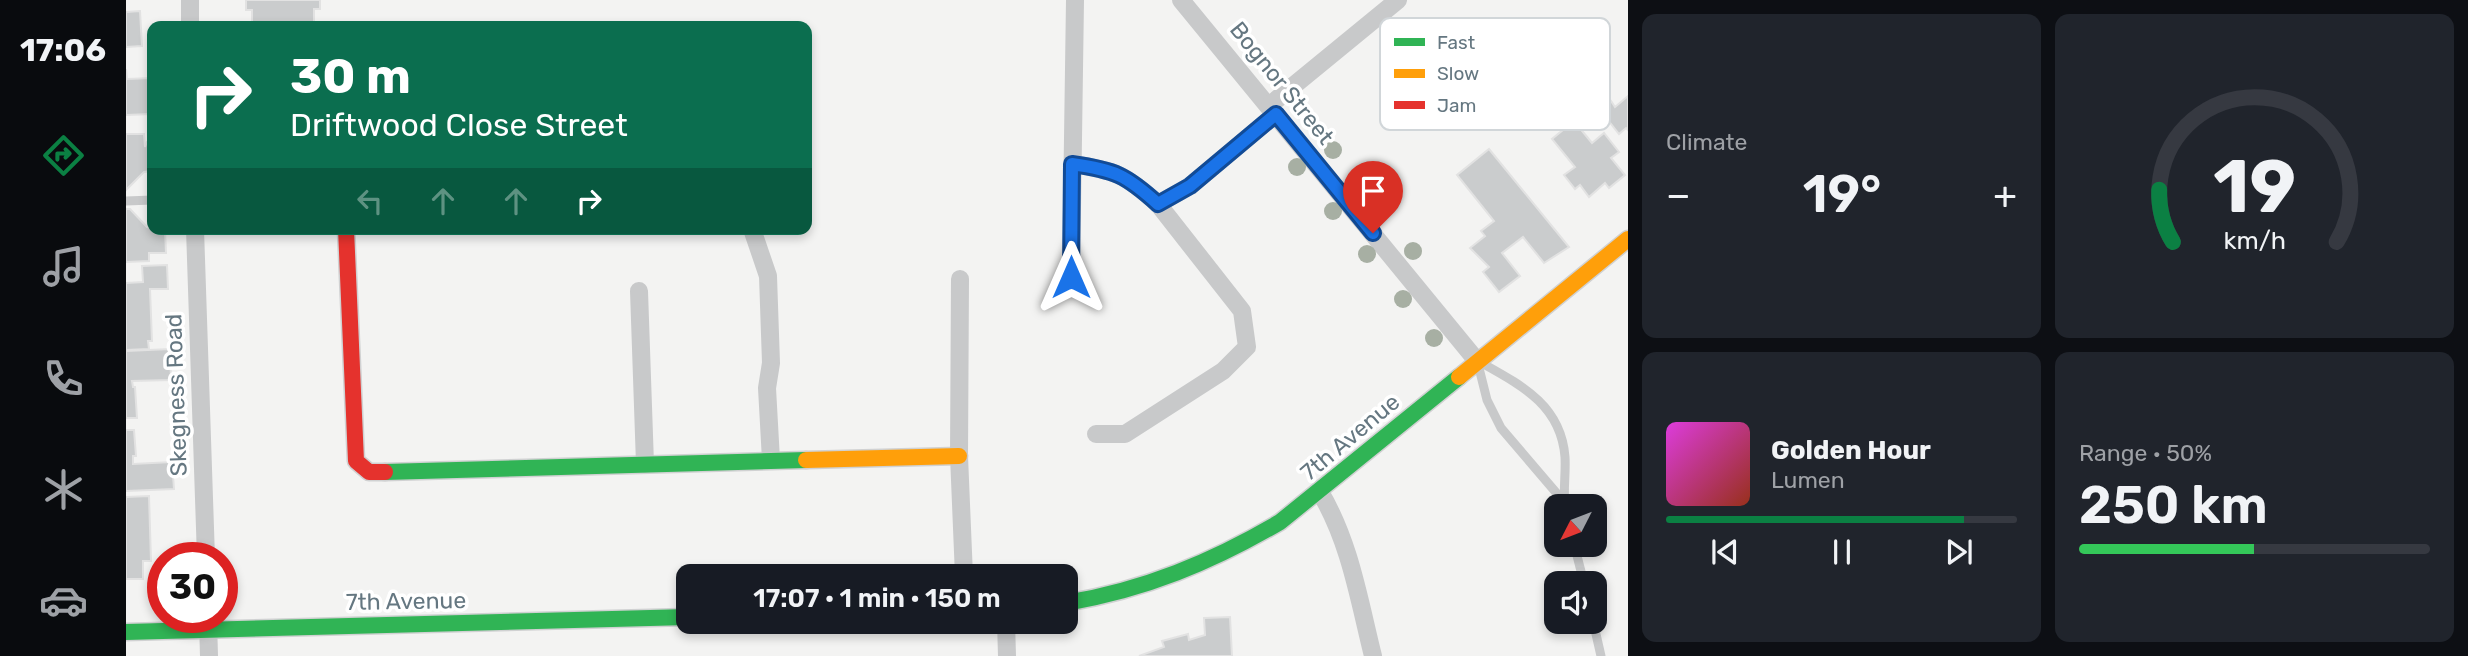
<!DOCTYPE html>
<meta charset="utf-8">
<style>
:root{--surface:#171b24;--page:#20242c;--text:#f1f3f6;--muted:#9ea1a6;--line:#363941;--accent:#0b8043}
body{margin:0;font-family:Rubik,sans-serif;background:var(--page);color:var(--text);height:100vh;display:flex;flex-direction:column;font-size:26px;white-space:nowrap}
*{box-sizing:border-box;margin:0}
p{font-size:23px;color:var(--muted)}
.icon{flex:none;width:38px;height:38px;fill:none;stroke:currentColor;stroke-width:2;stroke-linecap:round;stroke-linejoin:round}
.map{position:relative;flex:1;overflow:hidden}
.side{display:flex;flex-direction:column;gap:14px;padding:14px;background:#0d0f14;width:840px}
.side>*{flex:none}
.top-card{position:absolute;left:21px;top:21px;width:665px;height:214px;border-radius:14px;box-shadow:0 4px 10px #0003;background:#0b6e4f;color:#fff;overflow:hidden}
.needle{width:46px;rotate:228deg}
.controls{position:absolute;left:1418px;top:494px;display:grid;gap:14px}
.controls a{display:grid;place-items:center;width:63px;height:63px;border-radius:14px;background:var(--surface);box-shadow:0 4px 10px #0003;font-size:35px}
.speed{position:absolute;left:21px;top:542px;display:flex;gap:14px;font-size:35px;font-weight:700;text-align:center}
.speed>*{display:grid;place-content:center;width:91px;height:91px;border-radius:50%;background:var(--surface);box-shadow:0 4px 10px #0003;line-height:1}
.speed .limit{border:10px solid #d22;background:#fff;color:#111}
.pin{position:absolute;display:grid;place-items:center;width:60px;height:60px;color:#fff;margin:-72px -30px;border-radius:50% 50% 50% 0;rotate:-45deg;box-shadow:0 0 7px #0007}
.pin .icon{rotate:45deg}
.me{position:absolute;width:77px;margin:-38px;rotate:0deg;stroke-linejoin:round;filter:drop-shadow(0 0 5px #0008)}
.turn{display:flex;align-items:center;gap:24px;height:147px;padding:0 28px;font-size:32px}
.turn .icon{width:91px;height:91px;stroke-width:2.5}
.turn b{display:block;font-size:49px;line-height:60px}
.lanes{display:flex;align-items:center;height:66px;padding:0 28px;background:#0003;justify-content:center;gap:35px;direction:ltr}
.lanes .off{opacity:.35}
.big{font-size:52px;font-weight:600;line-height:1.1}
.side .widget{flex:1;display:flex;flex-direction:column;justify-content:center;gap:10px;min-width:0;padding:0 24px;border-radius:14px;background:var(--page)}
.side .dial{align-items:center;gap:0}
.dial svg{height:182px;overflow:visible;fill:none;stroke:var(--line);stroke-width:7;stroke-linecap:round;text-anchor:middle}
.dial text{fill:var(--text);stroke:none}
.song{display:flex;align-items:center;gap:21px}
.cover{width:84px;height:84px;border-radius:10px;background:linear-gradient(135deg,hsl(300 70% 55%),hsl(10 70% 35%))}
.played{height:7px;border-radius:4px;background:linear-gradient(90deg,var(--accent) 85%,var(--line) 85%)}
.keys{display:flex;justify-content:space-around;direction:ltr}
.heat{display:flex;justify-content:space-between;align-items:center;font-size:38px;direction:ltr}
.charge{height:10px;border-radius:5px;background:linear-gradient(90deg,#34c759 50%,var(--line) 0)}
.side .tiles{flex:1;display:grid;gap:14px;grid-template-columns:repeat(2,1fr)}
.trip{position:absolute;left:550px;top:564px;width:402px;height:70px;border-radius:14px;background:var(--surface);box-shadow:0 4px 10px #0003;font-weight:600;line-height:70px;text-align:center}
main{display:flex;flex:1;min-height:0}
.dock{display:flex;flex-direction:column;width:126px;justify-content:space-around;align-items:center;background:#090b0e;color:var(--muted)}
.dock .icon{width:49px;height:49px}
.dock .active{color:var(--accent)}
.dock b{font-size:32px;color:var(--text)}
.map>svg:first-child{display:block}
.building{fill:#cacccd;stroke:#e2e2e2;stroke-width:2}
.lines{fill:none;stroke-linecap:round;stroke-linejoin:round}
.fast-casing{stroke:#d0d1d2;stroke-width:19}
.slow-casing{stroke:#d0d1d2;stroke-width:19}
.jam-casing{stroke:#d0d1d2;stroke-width:19}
.lane{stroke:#c8c9ca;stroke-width:9}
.street{stroke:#c8c9ca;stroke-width:18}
.fast{stroke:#30b455;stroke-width:16}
.slow{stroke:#ff9f0a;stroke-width:16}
.jam{stroke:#e5322d;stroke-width:16}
.tree{fill:#a7afa3}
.route-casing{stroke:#114b97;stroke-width:18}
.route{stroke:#1a73e8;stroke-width:12}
.labels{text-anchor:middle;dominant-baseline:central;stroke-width:7;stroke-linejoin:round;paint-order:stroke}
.street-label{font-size:23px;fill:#657781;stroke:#fff}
.key{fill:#fff;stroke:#d1d6d9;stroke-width:2}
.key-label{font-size:19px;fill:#657781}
</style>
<main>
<nav class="dock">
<b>17:06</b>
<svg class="icon active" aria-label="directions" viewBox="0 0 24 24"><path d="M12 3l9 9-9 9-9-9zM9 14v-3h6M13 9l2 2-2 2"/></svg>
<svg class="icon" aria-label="music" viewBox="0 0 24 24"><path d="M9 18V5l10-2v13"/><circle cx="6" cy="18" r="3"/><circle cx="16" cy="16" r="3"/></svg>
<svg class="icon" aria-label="phone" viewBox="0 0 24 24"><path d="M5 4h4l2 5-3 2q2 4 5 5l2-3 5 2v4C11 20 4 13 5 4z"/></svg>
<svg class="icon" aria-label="climate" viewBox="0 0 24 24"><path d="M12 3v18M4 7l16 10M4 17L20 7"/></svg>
<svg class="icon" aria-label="car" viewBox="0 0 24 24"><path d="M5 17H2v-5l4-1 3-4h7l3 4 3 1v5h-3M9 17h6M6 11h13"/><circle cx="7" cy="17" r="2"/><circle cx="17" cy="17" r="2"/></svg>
</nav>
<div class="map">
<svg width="1502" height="656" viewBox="0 0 1502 656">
<rect width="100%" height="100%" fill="#f3f3f2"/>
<g class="building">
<path d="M 120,0 L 194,0 L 194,9 L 188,9 L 188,26 L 126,26 L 126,10 L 120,10 Z"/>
<path d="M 14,11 L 16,46 L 0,47 L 0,12 Z"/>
<path d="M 0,69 L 1,79 L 26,78 L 26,114 L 0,115 Z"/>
<path d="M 1502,96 L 1502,130 L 1500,128 L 1493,134 L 1474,110 L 1485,101 L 1489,107 Z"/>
<path d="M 1448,121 L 1466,143 L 1478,133 L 1493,152 L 1485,158 L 1499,175 L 1483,188 L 1479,183 L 1463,197 L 1454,185 L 1449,189 L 1438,175 L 1449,167 L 1426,139 Z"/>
<path d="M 0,134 L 18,134 L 19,147 L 21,142 L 26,142 L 26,171 L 18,172 L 0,190 Z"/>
<path d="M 1363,149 L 1443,247 L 1418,263 L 1397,237 L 1376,253 L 1394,276 L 1373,292 L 1357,272 L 1363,267 L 1344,248 L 1359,236 L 1355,231 L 1368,221 L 1331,175 Z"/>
<path d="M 0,209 L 4,209 L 21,227 L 39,229 L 40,253 L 23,253 L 23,261 L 0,262 Z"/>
<path d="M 41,265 L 42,289 L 24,289 L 26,341 L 22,341 L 23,349 L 0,350 L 0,283 L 17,282 L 16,266 Z"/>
<path d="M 44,349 L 45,380 L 6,381 L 7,387 L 9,387 L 11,418 L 0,418 L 0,351 Z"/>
<path d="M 0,430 L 8,430 L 10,456 L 7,456 L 7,464 L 46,462 L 48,489 L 0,491 Z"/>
<path d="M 23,496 L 25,561 L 17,561 L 17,579 L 0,579 L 0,497 Z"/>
<path d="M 1104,617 L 1106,656 L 1013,656 L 1038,647 L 1036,641 L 1062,634 L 1063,640 L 1079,635 L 1078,618 Z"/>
</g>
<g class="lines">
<g class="fast-casing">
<g id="fast">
<path d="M 259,472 L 680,460"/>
<path d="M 940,603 C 1018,590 1086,562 1154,522 L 1333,377"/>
<path d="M 0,632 L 562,617"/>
</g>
</g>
<g class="slow-casing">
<g id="slow">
<path d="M 1333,377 L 1502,239"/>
<path d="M 680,460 L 833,456"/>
</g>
</g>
<g class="jam-casing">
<path id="jam" d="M 220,229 L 230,461 L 243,472 L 259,472"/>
</g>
<g class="lane">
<path d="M 0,201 L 26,200"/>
<path d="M 1354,362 C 1395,385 1435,405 1439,457 C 1440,473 1437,490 1439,506"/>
<path d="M 1352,364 L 1361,400 L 1375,428 L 1439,503"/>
<path d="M 1448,544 L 1458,583"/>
<path d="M 1467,621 L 1475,656"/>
</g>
<g class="street">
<path d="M 64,0 L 64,26"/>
<path d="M 1055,0 L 1351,361"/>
<path d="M 1144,105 L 1272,0"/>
<path d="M 946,164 C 989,170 1000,175 1032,204"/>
<path d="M 69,229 L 80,558"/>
<path d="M 626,229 L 642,276 L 645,363 L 641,388 L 645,460"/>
<path d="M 945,277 L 949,0"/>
<path d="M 834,279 L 833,456 L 838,576"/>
<path d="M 513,291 L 519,464"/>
<path d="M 970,434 L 999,434 L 1097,371 L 1121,347 L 1116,311 L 1032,204 L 1064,186 L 1150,114"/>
<path d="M 1194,492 C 1224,542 1233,600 1247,656"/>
<path d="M 82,621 L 83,656"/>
<path d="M 880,621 L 881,656"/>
</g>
<use href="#fast" class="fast"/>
<use href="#slow" class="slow"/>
<use href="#jam" class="jam"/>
</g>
<g class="tree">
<circle cx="1207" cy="150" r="9"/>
<circle cx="1171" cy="167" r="9"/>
<circle cx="1247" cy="201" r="9"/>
<circle cx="1207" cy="211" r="9"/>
<circle cx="1287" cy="251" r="9"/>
<circle cx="1241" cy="254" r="9"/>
<circle cx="1277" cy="299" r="9"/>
<circle cx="1308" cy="338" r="9"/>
</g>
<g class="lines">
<g class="route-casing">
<path id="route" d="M 945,277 L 946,164 C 989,170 1000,175 1032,204 L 1064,186 L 1150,114 L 1247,233"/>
</g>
<use href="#route" class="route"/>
</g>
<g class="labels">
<g class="street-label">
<text transform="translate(1156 83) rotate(51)">Bognor Street</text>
<text transform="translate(50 395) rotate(-92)">Skegness Road</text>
<text transform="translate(1224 437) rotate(-40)">7th Avenue</text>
<text transform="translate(280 601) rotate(-1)">7th Avenue</text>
</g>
</g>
<rect x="1254" y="18" width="230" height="112" rx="10" class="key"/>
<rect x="1268" y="38" width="31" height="8" fill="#30b455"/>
<rect x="1268" y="69" width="31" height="9" fill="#ff9f0a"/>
<rect x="1268" y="101" width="31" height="8" fill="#e5322d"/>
<g class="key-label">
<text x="1311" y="49">Fast</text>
<text x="1311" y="80">Slow</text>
<text x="1311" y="112">Jam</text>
</g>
</svg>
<div class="controls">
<a><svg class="needle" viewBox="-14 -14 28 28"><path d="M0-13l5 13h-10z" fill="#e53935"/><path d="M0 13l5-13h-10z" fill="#9ea1a6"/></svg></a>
<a><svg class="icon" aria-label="sound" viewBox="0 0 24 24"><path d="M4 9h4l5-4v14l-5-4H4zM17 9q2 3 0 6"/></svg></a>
</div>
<div class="speed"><div class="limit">30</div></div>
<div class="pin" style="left:1247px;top:233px;background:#d93025"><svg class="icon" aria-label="arrive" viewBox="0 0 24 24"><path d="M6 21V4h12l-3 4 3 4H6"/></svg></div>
<svg class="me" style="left:945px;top:277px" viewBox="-20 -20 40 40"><path d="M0-17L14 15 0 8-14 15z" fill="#1a73e8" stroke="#fff" stroke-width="4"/></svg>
<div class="trip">17:07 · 1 min · 150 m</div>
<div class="top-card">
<div class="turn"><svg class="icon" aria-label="right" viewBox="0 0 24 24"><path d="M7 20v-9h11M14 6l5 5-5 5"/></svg><div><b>30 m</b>Driftwood Close Street</div></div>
<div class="lanes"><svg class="icon off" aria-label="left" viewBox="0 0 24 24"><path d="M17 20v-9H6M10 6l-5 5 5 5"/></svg><svg class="icon off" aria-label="ahead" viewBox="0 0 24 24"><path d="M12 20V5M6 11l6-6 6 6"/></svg><svg class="icon off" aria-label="ahead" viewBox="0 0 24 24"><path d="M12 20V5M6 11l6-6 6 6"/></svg><svg class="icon" aria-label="right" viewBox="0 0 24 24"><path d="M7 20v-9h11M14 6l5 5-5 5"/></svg></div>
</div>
</div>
<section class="side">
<div class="tiles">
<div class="widget"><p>Climate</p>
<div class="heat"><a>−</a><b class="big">19°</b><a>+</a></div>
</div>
<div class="widget dial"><svg viewBox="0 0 100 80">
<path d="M14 69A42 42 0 1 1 86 69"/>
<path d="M14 69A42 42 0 0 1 8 46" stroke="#0b8043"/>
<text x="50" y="56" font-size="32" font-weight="700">19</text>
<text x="50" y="72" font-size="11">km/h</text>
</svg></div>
<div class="widget">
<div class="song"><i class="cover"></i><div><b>Golden Hour</b><p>Lumen</p></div></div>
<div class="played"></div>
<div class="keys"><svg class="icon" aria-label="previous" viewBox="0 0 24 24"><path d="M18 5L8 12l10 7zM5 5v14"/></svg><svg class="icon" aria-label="pause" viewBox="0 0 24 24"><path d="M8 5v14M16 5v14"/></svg><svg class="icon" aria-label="next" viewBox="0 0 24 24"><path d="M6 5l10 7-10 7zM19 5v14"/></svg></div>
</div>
<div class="widget"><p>Range · 50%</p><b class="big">250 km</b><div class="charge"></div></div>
</div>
</section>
</main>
